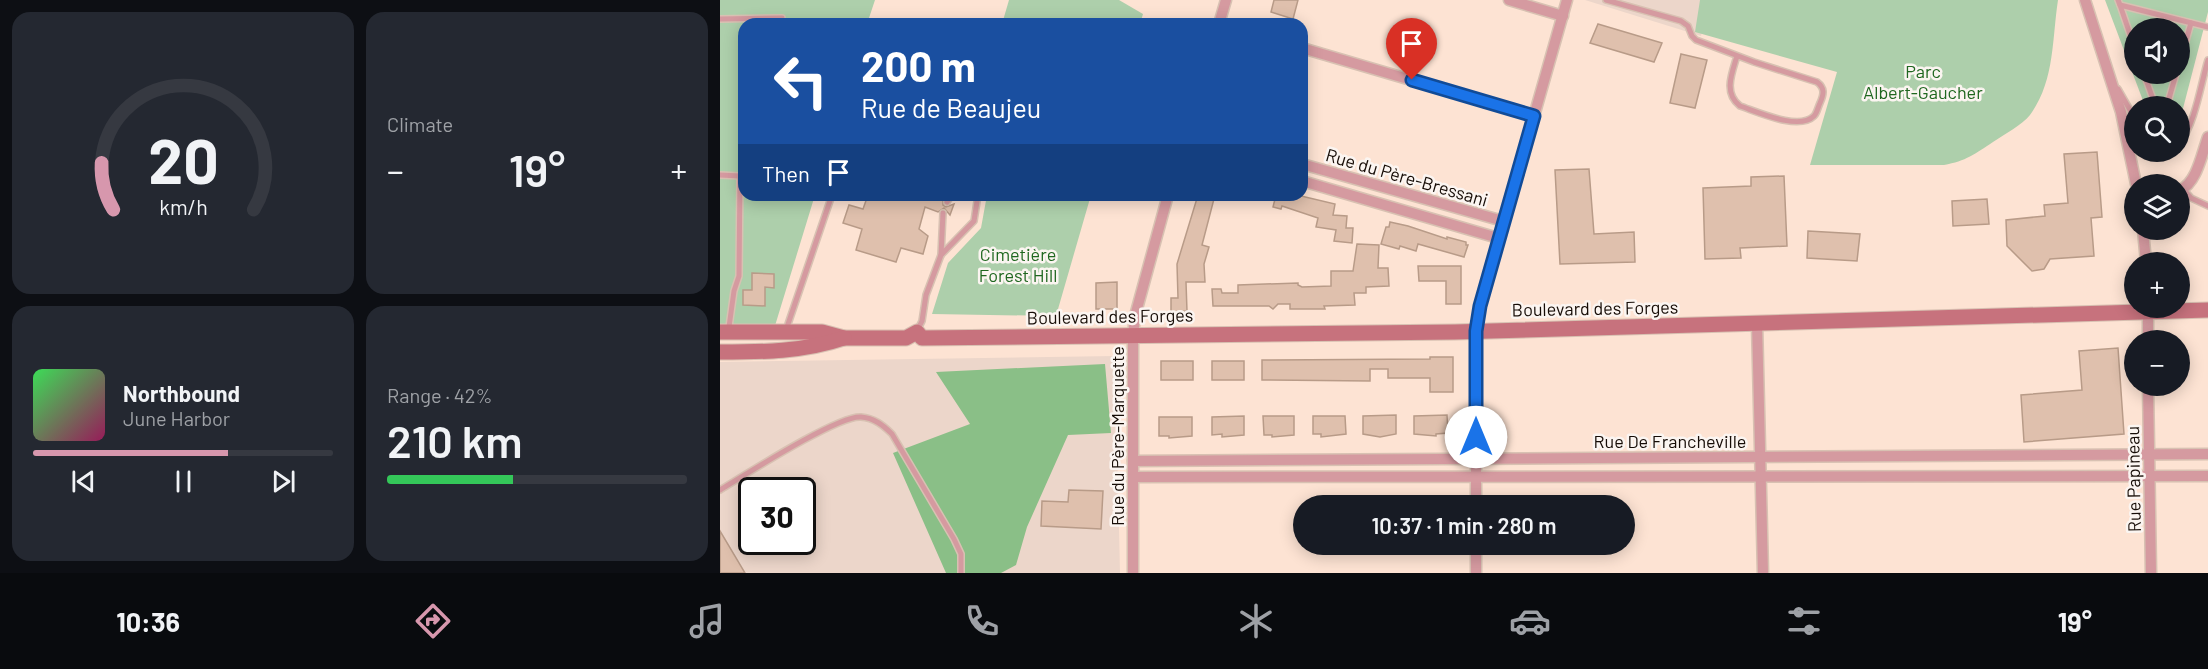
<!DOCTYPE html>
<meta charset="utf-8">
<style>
:root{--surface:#171b24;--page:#242831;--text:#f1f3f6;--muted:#9ea1a6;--line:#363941;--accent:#d797ad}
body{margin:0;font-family:Barlow,sans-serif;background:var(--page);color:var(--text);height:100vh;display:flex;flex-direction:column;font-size:22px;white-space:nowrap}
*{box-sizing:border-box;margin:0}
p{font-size:20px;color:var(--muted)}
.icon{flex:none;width:33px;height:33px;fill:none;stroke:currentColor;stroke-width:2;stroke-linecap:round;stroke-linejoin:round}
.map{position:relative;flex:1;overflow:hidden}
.details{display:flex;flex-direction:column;gap:12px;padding:12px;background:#0d0f14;width:720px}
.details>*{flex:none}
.guide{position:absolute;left:18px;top:18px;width:570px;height:183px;border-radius:18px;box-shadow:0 3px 15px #0003;background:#1a4fa0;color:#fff;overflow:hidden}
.buttons{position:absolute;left:1404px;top:18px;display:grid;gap:12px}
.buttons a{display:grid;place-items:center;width:66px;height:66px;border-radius:50%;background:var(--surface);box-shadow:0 3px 15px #0003;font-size:30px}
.speed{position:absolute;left:18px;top:477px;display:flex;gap:12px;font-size:30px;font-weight:700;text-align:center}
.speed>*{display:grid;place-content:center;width:78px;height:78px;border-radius:50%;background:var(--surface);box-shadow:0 3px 15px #0003;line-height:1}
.speed .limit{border:3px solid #111;border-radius:9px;background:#fff;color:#111}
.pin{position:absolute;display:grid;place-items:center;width:51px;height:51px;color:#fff;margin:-62px -26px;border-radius:50% 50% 50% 0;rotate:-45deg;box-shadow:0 0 6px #0007}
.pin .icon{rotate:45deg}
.me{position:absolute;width:66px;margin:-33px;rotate:0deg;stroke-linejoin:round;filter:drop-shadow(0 0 4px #0008)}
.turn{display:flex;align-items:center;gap:21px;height:126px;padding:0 24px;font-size:27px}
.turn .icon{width:78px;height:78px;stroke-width:2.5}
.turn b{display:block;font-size:42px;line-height:51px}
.then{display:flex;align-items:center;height:57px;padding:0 24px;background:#0003;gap:12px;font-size:22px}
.big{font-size:45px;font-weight:600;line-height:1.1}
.details .tile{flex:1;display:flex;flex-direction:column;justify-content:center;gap:9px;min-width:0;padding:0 21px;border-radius:18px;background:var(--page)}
.details .dial{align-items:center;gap:0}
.dial svg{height:156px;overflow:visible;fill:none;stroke:var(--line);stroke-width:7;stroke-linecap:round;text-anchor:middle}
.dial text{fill:var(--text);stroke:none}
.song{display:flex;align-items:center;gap:18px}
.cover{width:72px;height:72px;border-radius:9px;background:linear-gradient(135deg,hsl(130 70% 55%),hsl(330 70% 35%))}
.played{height:6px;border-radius:3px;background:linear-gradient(90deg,var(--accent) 65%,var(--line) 65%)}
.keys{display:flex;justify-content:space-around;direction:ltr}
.heat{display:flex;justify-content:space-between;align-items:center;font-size:33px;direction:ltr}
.charge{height:9px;border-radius:4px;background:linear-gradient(90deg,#34c759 42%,var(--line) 0)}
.details .tiles{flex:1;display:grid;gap:12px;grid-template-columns:repeat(2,1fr)}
.trip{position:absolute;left:573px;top:495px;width:342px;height:60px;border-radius:30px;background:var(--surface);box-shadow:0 3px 15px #0003;font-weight:600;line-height:60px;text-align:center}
.dock{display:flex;height:96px;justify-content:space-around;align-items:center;background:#090b0e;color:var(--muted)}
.dock .icon{width:42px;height:42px}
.dock .selected{color:var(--accent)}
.dock b{font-size:27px;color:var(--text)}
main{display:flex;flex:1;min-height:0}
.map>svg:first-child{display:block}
.education{fill:#ecd6ca;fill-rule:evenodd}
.green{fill:#adcfab;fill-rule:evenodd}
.forest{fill:#8abf87}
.building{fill:#dfc0ad;stroke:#b89b88;stroke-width:1.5}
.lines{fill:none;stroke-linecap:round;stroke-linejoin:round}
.lane-casing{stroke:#d8c1b2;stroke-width:8}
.street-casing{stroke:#d8c1b2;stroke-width:13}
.secondary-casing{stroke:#d8c1b2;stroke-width:17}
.lane{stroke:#d59aa0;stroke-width:5}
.street{stroke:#d59aa0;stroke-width:10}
.secondary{stroke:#c7727d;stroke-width:15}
.route-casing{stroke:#114b97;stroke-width:15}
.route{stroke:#1a73e8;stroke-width:10}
.labels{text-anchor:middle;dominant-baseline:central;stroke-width:5;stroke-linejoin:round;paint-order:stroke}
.park-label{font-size:18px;fill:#1f671f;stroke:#fbf5f1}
.street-label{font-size:18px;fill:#160c06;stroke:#fbf5f1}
</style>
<main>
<section class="details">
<div class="tiles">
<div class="tile dial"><svg viewBox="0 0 100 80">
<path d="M14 69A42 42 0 1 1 86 69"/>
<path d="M14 69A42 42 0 0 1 8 45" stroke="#d797ad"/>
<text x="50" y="56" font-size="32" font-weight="700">20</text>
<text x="50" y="72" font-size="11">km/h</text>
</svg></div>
<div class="tile"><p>Climate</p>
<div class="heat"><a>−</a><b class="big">19°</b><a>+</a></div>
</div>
<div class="tile">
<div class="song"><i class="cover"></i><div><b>Northbound</b><p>June Harbor</p></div></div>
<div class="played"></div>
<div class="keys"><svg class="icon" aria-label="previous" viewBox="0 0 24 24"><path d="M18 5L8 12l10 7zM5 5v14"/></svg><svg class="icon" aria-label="pause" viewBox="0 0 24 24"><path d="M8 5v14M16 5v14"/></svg><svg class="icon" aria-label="next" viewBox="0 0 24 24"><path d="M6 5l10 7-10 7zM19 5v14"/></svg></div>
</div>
<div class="tile"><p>Range · 42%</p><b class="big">210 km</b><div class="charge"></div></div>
</div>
</section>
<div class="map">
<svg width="1488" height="573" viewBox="0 0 1488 573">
<rect width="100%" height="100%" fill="#fde3d3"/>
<g class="education">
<path d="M 865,0 L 989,0 L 981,36 Z"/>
<path d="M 395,356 L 400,573 L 0,573 L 0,362 ZM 32,490 L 82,490 L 82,542 L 32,542 Z"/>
</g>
<g class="green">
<path d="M 0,0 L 155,0 L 147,24 L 24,24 L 24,195 L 95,195 L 54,329 L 0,331 Z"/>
<path d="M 289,0 L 399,0 L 423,14 L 420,24 L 282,24 Z"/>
<path d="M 980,0 L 1338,0 C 1332,39 1335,81 1310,115 C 1302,125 1285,134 1273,142 C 1255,154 1246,161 1224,165 L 1090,165 L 1117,72 L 975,32 Z"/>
<path d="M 1385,0 L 1488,0 L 1488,12 L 1460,120 L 1460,106 L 1425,106 ZM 1414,28 L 1460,28 L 1460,74 L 1414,74 Z"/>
<path d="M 267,195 L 371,195 L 336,316 L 212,314 L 228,263 L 261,228 Z"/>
</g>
<path class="forest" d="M 385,364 L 391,433 L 348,435 L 307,527 L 296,565 L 281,573 L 226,573 L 173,453 L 250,424 L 216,372 Z"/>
<g class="building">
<path d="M 554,0 L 578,0 L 573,19 L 551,12 Z"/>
<path d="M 878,24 L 942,43 L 934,62 L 870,43 Z"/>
<path d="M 961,54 L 987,60 L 975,108 L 950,103 Z"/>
<path d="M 1377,152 L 1382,217 L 1371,218 L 1374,256 L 1330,259 L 1324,269 L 1312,271 L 1287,246 L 1286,220 L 1325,216 L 1324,205 L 1348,203 L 1344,154 Z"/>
<path d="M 869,169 L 874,234 L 914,232 L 915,262 L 840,264 L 835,170 Z"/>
<path d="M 1064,176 L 1067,246 L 1020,248 L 1021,258 L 985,259 L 983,188 L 1031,186 L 1031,177 Z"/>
<path d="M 148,195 L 205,195 L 223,200 L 223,205 L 226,207 L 234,204 L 230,215 L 224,208 L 218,212 L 205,207 L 199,229 L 208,236 L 203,254 L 181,248 L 176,262 L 136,250 L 142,229 L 123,223 L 129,205 L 143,209 Z"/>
<path d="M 478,195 L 495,195 L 482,245 L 489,247 L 484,264 L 485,282 L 466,282 L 467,311 L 451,312 L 451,298 L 458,298 L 457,264 Z"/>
<path d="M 556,195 L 577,195 L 615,204 L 613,215 L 627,216 L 626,228 L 633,228 L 632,243 L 614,241 L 616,230 L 596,227 L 598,218 L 562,206 L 561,209 L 553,207 Z"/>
<path d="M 1267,199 L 1269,224 L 1233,226 L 1232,201 Z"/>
<path d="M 670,222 L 688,226 L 727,239 L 727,237 L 746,242 L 746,245 L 748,245 L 744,257 L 698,244 L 696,251 L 680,246 L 679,249 L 661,244 L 666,227 L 669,227 Z"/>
<path d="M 1088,231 L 1140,234 L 1137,261 L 1087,258 Z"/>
<path d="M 637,244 L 659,245 L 658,268 L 668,268 L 669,286 L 646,287 L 646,293 L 634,293 L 635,305 L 604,306 L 605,309 L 570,309 L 570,304 L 558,304 L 553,309 L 549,306 L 493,306 L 492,289 L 501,289 L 502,293 L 518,293 L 518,285 L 578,283 L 578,285 L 582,287 L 611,286 L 611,271 L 633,271 Z"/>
<path d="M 698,266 L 741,266 L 741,304 L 726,304 L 726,281 L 699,281 Z"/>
<path d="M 32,273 L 54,274 L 54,288 L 45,287 L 45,306 L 23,305 L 23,290 L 32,290 Z"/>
<path d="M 397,282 L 397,309 L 376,309 L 376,283 Z"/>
<path d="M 1398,348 L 1404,434 L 1304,442 L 1301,395 L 1362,390 L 1359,351 Z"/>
<path d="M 710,357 L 733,357 L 733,392 L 710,392 L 710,378 L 668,378 L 668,369 L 650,369 L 650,381 L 542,380 L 542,360 L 710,359 Z"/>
<rect x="441" y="361" width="32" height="19"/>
<rect x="492" y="361" width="32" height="19"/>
<path d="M 676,415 L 676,434 L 660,437 L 643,434 L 643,416 Z"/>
<path d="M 727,415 L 728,433 L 716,434 L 716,436 L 694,434 L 694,416 Z"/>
<path d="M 524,416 L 524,435 L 502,437 L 502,434 L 492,435 L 492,417 Z"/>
<path d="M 543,416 L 574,416 L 574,435 L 552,437 L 552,435 L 544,435 Z"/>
<path d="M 593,416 L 625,416 L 626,434 L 601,437 L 601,434 L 593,434 Z"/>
<path d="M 439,417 L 472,417 L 472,436 L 449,438 L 449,436 L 439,436 Z"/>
<path d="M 349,490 L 383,491 L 381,529 L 321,526 L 322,501 L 348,502 Z"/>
<path d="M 0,531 L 25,573 L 0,573 Z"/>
</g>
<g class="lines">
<g class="lane-casing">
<g id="lane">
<path d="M 886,0 L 961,21 L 968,26 L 972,36 L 976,40 L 1034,62 L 1097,82 C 1105,88 1104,94 1100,103 C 1098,107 1097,113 1094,116 C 1079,131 1038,112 1020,106 C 1003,93 1012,73 1017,56"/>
<path d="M 1398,0 L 1400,5 L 1488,27"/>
<path d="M 1400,5 L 1414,46"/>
<path d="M 0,19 L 62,18"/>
<path d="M 1460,62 L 1471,23"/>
<path d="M 1424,74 L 1434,102 L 1440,106 L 1444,105 L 1448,102 L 1456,74"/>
<path d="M 1398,89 L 1414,117"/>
<path d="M 1460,142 C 1475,125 1481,83 1488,60"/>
<path d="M 0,175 L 20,176 L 24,174"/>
<path d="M 1463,189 L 1471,198 L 1488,206"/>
<path d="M 227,202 L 232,195"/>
<path d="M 221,255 L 223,213"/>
<path d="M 11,330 L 9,327 L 14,291 L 19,276 L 20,176"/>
<path d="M 66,330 L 112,195"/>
<path d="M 197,331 L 202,321 L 206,295 L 221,255 L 254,221 L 258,195"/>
<path d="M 0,490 C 25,475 118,415 141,417 C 154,418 163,425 172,434 L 234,539 L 241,554 L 241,573"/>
</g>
</g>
<g class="street-casing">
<g id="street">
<path d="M 789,0 L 843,16"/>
<path d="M 1365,0 L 1401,112 L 1416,184"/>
<path d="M 499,24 L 506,0"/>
<path d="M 582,48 L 814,116"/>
<path d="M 582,164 L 783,221"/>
<path d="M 582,181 L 778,238"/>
<path d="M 1460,190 C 1477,183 1482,153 1488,137"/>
<path d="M 1423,230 L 1426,262"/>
<path d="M 1428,308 L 1428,340"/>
<path d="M 1037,323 L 1043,573"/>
<path d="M 1428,386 L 1431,573"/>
<path d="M 413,461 L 1488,454"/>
<path d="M 413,477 L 1488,476"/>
<path d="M 756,506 L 756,331 L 760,306 L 847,0"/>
<path d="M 756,544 L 756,573"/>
<path d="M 413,573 L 413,336 L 415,316 L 448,195"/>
</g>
</g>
<g class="secondary-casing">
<g id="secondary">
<path d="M 0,332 L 102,332 L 124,338 L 186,338 L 197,332 L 202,338 L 735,332 L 1488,310"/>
<path d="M 0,352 C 42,352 83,352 124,338"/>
</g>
</g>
<use href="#lane" class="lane"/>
<use href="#street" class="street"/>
<use href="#secondary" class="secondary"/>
</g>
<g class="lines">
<g class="route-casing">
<path id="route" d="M 692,80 L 814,116 L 760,306 L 756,331 L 756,437"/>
</g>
<use href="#route" class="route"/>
</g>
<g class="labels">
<g class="park-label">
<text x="1203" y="71">Parc<tspan x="1203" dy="21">Albert-Gaucher</tspan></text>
<text x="298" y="254">Cimetière<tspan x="298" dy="21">Forest Hill</tspan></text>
</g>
<g class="street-label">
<text transform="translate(687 177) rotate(16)">Rue du Père-Bressani</text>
<text transform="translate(875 308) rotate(-1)">Boulevard des Forges</text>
<text transform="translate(390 316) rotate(-1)">Boulevard des Forges</text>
<text transform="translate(397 436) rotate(-90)">Rue du Père-Marquette</text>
<text x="950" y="441">Rue De Francheville</text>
<text transform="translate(1413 479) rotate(-91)">Rue Papineau</text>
</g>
</g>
</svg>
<div class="buttons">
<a><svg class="icon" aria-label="sound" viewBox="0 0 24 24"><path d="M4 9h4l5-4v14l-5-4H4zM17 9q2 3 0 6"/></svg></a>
<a><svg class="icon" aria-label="search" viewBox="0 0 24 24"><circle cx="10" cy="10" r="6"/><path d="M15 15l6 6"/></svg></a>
<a><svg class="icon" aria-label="layers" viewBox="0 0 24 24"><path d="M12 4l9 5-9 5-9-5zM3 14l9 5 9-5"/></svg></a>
<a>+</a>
<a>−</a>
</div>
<div class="speed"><div class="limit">30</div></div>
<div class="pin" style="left:692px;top:80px;background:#d93025"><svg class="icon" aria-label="arrive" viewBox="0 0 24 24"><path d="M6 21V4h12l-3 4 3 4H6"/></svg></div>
<svg class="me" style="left:756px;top:437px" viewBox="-20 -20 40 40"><circle r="19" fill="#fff"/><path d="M0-13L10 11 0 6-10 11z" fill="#1a73e8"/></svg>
<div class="trip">10:37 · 1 min · 280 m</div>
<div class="guide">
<div class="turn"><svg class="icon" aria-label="left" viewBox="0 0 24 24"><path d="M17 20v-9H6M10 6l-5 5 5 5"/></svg><div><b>200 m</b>Rue de Beaujeu</div></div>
<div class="then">Then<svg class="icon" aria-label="arrive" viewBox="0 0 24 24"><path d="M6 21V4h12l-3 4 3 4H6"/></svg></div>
</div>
</div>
</main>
<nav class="dock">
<b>10:36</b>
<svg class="icon selected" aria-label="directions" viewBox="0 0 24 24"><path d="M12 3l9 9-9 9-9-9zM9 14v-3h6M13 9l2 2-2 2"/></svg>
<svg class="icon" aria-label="music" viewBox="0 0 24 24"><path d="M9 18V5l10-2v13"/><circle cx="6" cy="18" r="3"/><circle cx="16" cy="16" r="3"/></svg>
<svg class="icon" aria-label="phone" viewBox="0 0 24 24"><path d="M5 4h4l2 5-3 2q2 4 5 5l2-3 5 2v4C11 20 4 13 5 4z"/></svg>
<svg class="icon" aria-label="climate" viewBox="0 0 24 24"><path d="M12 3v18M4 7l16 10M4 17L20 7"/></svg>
<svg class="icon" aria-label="car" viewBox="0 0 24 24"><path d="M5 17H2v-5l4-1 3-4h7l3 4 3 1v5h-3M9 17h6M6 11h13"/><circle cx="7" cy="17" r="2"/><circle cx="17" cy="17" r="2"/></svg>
<svg class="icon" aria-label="filters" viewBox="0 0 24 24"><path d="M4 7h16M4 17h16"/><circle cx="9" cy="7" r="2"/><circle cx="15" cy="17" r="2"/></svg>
<b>19°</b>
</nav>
